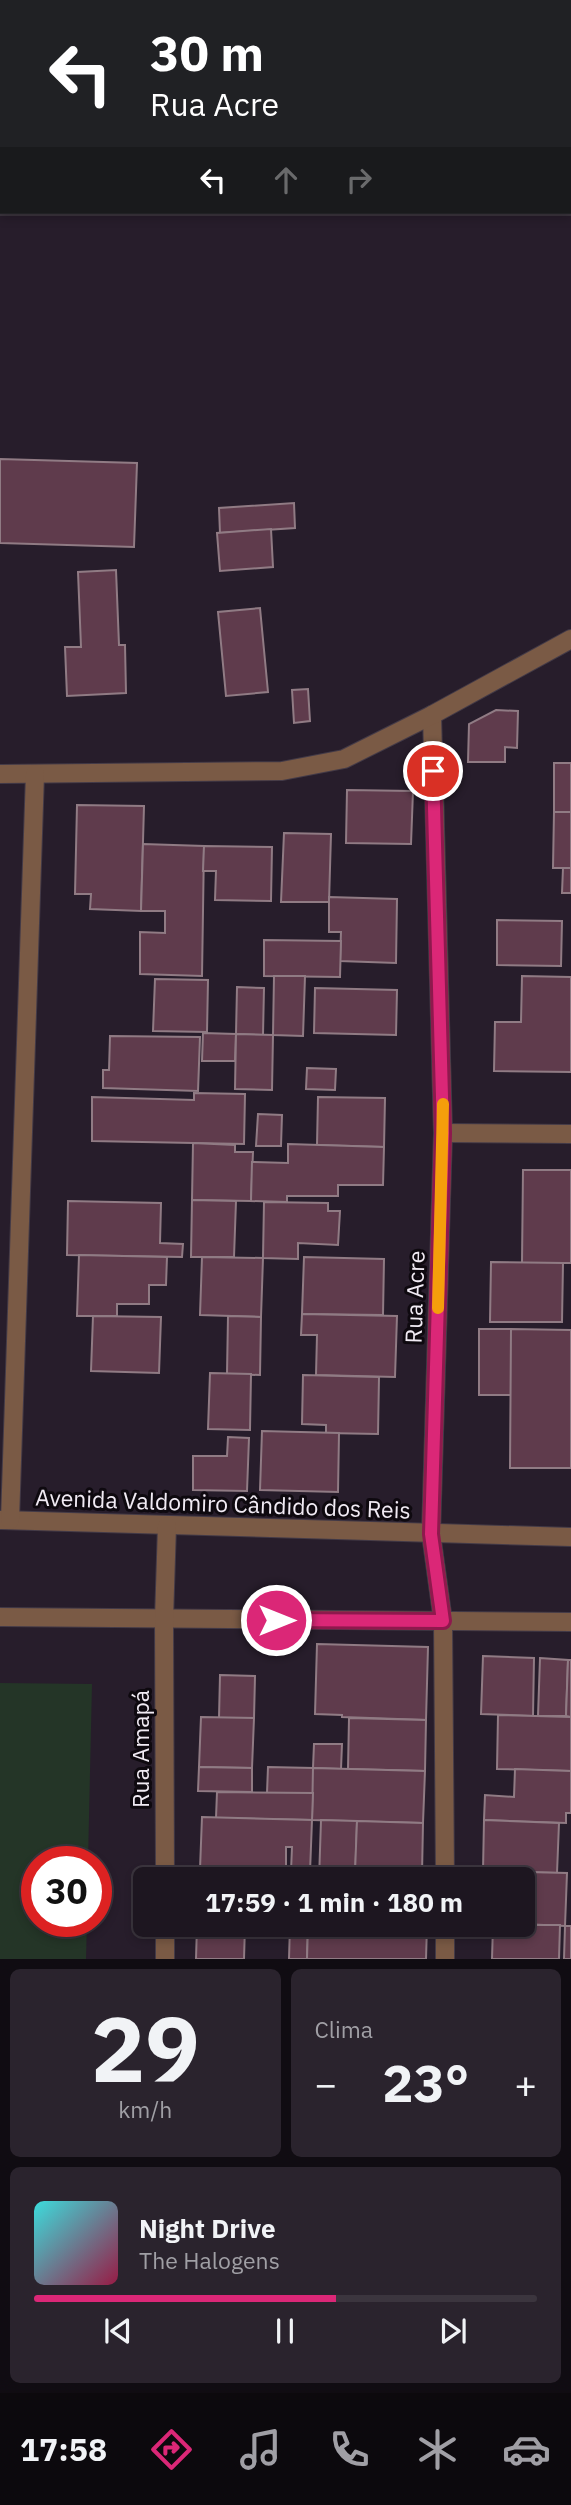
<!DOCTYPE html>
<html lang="pt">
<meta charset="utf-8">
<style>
:root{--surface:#1d1620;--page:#2a232d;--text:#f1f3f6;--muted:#a09fa5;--line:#3b353e;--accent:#db2777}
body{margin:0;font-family:"IBM Plex Sans",sans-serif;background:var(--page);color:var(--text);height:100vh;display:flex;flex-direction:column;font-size:26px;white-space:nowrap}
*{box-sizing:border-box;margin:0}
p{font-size:23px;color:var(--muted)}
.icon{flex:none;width:38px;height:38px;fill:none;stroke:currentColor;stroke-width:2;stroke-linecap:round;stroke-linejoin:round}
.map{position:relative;height:1959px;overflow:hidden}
.panel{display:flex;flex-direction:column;gap:10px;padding:10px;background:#100c12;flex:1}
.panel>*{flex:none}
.top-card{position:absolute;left:0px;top:0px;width:572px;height:214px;box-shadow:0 4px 10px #0003,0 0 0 2px var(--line);background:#202124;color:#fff;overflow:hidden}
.speed{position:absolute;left:21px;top:1846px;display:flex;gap:14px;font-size:35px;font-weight:700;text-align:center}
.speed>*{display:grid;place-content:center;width:91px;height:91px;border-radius:50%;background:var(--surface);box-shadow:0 4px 10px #0003,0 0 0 2px var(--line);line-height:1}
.speed .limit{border:10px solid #d22;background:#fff;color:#111}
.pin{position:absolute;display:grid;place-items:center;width:60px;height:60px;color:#fff;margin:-30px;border:4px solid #fff;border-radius:50%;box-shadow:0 2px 7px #0007}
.me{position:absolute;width:77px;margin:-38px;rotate:90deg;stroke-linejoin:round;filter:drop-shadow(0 0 5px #0008)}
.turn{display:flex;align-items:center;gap:24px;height:147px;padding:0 35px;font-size:32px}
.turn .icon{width:91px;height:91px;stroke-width:2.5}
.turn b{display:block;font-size:49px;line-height:60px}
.lanes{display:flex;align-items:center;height:66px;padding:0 35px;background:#0003;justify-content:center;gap:35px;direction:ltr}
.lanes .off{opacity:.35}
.big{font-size:52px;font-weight:700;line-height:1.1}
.panel .widget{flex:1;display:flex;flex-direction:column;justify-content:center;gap:10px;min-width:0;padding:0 24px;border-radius:10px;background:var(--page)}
.panel .dial{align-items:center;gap:0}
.dial b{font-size:91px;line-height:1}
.song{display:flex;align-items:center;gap:21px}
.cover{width:84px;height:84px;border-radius:10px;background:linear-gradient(135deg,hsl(180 70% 55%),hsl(340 70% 35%))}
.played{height:7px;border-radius:4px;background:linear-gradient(90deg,var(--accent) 60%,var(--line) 60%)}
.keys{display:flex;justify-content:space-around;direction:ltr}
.heat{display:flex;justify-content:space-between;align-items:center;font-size:38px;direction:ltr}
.panel .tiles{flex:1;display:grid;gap:10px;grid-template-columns:1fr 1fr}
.widget:last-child{grid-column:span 2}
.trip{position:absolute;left:133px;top:1867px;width:402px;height:70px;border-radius:10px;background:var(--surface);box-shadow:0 4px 10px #0003,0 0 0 2px var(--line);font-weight:700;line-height:70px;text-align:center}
.dock{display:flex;height:112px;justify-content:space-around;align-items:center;background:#0c090d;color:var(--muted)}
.dock .icon{width:49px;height:49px}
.dock .active{color:var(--accent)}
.dock b{font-size:32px;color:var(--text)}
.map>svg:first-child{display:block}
.green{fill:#243527}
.building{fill:#5f3b4c;stroke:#907b84;stroke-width:2}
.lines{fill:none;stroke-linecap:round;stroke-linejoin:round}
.street-casing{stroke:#433a47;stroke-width:20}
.street{stroke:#7a5a45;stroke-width:18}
.route-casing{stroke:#8e194d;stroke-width:18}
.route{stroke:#db2777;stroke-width:12}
.slow{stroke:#f59e0b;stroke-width:12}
.labels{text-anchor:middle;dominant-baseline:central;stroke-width:6;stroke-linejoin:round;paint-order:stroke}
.street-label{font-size:23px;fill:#f1ebf4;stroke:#0e090f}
</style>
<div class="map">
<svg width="571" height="1959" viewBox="0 0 571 1959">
<rect width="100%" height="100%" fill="#271d2b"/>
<path class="green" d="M 0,1683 L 92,1684 L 88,1862 L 37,1862 L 37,1922 L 87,1922 L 86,1959 L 0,1959 Z"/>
<g class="building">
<rect x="217" y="0" width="95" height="2"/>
<path d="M 0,459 L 137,463 L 134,547 L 0,543 Z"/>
<path d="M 294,503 L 295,528 L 220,533 L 219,508 Z"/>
<path d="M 271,529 L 273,567 L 220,571 L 217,533 Z"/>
<path d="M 116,570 L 119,645 L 125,645 L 126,693 L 67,696 L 65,647 L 81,647 L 78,572 Z"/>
<path d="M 260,608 L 268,692 L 226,696 L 218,612 Z"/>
<path d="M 308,689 L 310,721 L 294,723 L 292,690 Z"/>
<path d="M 496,710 L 518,711 L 517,748 L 505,747 L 505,762 L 468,762 L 469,724 Z"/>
<rect x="554" y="763" width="17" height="49"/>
<path d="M 347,790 L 413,791 L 411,844 L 346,843 Z"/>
<path d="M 77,805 L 144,806 L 141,911 L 90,909 L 91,894 L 75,894 Z"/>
<path d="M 554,812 L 571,812 L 571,868 L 553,868 Z"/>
<path d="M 284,833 L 331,834 L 329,902 L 281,902 Z"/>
<path d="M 143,844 L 204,846 L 202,976 L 140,974 L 140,932 L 165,933 L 165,911 L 141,911 Z"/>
<path d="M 204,846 L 272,847 L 271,901 L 215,900 L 216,871 L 203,871 Z"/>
<path d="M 563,868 L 571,868 L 571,893 L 562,893 Z"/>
<path d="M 329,897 L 397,899 L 396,963 L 340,961 L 341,932 L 329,932 Z"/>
<path d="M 497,920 L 562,921 L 561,966 L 497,965 Z"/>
<path d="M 264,940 L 341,941 L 340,977 L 264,976 Z"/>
<path d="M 274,976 L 305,976 L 303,1036 L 273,1035 Z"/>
<path d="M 522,976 L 571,977 L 571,1072 L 494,1071 L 495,1022 L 521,1022 Z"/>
<path d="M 155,979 L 208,980 L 207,1032 L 153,1031 Z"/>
<path d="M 237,987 L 264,988 L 263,1035 L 236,1034 Z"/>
<path d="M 315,988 L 397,990 L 396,1035 L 314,1033 Z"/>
<path d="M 203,1033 L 236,1034 L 235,1061 L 202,1061 Z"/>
<path d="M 236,1034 L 273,1035 L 272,1090 L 235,1089 Z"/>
<path d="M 110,1036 L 200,1037 L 198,1091 L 103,1088 L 103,1070 L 109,1070 Z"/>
<path d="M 307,1068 L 336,1069 L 335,1090 L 306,1089 Z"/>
<path d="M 194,1093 L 245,1094 L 244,1144 L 92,1141 L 92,1097 L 194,1100 Z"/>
<path d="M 318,1097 L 385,1098 L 384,1147 L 317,1145 Z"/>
<path d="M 258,1114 L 282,1115 L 281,1146 L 256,1146 Z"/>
<path d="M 193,1143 L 235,1145 L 235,1152 L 253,1152 L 251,1201 L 192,1200 Z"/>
<path d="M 288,1144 L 384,1147 L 383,1185 L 338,1185 L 338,1196 L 287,1196 L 287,1202 L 251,1201 L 252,1162 L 288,1163 Z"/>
<path d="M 523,1170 L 571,1170 L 571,1263 L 522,1263 Z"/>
<path d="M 192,1200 L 236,1201 L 234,1257 L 191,1257 Z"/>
<path d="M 68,1201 L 161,1203 L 160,1243 L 183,1244 L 182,1257 L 67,1255 Z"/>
<path d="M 264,1202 L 328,1203 L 328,1211 L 340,1211 L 338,1245 L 298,1243 L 298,1259 L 263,1258 Z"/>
<path d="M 79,1255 L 167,1257 L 166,1285 L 149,1285 L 149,1304 L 117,1304 L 117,1316 L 77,1316 Z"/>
<path d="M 202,1257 L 263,1258 L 261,1317 L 200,1315 Z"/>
<path d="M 304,1257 L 384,1259 L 383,1315 L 302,1314 Z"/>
<path d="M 491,1262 L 563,1263 L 562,1322 L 490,1322 Z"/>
<path d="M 302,1314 L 397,1316 L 395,1377 L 316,1375 L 317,1335 L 301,1335 Z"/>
<path d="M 93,1316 L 161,1317 L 159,1373 L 91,1371 Z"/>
<path d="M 228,1316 L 261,1317 L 260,1375 L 227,1374 Z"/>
<rect x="479" y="1329" width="32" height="66"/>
<path d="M 511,1329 L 571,1330 L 571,1468 L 510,1468 Z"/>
<path d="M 210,1373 L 251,1374 L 250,1430 L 208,1429 Z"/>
<path d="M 303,1375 L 379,1377 L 378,1434 L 326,1433 L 326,1425 L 302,1424 Z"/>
<path d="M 262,1431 L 339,1433 L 338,1492 L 260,1490 Z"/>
<path d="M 228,1437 L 249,1438 L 247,1491 L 193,1490 L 193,1456 L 227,1456 Z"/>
<path d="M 317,1644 L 428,1647 L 426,1720 L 342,1717 L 342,1715 L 315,1714 Z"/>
<path d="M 483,1656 L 534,1658 L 533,1716 L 481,1714 Z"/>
<path d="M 540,1658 L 568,1660 L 566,1716 L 538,1716 Z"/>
<path d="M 568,1660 L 571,1660 L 571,1717 L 566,1716 Z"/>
<path d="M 220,1675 L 255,1676 L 254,1718 L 219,1718 Z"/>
<path d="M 498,1715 L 571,1717 L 571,1771 L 497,1769 Z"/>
<path d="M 201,1717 L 254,1718 L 252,1768 L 199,1767 Z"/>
<path d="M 349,1718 L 426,1720 L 425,1771 L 348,1769 Z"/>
<path d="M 314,1744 L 342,1744 L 341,1769 L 313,1768 Z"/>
<path d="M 199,1767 L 252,1768 L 252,1792 L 198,1791 Z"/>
<path d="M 268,1767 L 313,1768 L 313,1793 L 267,1793 Z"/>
<path d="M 313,1768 L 425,1771 L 423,1823 L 312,1820 Z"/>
<path d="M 515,1769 L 571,1771 L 571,1813 L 566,1813 L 566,1823 L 484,1820 L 485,1795 L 514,1797 Z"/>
<path d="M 217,1792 L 313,1793 L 312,1820 L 216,1818 Z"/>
<path d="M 202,1817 L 312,1820 L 310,1872 L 291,1871 L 292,1847 L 286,1847 L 286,1871 L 200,1869 Z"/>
<path d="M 321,1820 L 357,1821 L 355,1880 L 319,1880 Z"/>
<path d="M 484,1820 L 559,1823 L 557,1873 L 483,1871 Z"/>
<path d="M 357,1821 L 423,1823 L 422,1874 L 355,1872 Z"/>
<rect x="75" y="1852" width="12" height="10"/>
<path d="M 214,1869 L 263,1871 L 263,1880 L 214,1880 Z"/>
<rect x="263" y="1871" width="23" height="9"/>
<path d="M 291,1871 L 310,1872 L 310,1880 L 291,1880 Z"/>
<path d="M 483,1871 L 567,1873 L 565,1926 L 523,1924 L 523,1880 L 482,1880 Z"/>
<path d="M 361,1872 L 413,1874 L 413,1880 L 361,1880 Z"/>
<path d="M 197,1925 L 245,1925 L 244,1959 L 196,1959 Z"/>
<path d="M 290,1925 L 308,1925 L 307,1959 L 289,1959 Z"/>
<path d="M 308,1925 L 427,1925 L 426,1959 L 307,1959 Z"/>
<path d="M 493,1925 L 560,1925 L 559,1959 L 492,1959 Z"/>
<path d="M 565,1926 L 571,1926 L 571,1959 L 564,1959 Z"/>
</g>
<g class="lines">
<g class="street-casing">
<g id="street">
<path d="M 432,715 L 443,1133 L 431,1534 L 443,1621 L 445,1880"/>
<path d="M 0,774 L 282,771 L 344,759 L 432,715 L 571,639"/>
<path d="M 443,1133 L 571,1134"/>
<path d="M 1,1520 L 571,1537"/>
<path d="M 10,1520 L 35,774"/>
<path d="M 0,1617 L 571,1622"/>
<path d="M 165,1880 L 164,1619 L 167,1526"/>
<path d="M 165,1925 L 165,1959"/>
<path d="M 445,1925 L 445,1959"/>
</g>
</g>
<use href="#street" class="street"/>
</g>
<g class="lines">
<g class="route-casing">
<path id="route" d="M 276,1620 L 443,1621 L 431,1534 L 443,1133 L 433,771"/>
</g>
<use href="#route" class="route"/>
<path class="slow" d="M 438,1308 L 443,1104"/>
</g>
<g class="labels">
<g class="street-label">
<text transform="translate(414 1297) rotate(-88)">Rua Acre</text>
<text transform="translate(223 1503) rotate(2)">Avenida Valdomiro Cândido dos Reis</text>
<text transform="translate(140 1749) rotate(-90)">Rua Amapá</text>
</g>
</g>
</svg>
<div class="speed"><div class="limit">30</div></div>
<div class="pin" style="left:433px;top:771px;background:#d93025"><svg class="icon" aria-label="arrive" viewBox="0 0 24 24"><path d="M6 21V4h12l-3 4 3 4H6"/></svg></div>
<svg class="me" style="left:276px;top:1620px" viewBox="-20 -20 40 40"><circle r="17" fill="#db2777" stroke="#fff" stroke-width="3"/><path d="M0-11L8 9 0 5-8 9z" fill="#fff"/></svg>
<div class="trip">17:59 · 1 min · 180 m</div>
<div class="top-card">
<div class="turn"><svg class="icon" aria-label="left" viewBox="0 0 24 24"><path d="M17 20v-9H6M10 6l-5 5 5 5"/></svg><div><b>30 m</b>Rua Acre</div></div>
<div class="lanes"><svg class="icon" aria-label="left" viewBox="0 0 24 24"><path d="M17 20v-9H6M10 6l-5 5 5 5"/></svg><svg class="icon off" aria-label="ahead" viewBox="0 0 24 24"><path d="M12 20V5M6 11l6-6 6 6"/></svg><svg class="icon off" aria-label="right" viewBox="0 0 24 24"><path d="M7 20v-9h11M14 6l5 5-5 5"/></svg></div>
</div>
</div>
<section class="panel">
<div class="tiles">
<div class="widget dial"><b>29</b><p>km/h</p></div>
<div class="widget"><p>Clima</p>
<div class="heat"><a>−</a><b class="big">23°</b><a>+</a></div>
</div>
<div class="widget">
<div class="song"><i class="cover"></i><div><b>Night Drive</b><p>The Halogens</p></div></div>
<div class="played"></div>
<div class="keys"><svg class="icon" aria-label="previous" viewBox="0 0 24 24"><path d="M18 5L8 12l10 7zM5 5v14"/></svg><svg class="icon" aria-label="pause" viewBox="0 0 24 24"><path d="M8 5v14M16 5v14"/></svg><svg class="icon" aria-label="next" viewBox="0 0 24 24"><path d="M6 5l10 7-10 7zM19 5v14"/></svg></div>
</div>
</div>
</section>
<nav class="dock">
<b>17:58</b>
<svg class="icon active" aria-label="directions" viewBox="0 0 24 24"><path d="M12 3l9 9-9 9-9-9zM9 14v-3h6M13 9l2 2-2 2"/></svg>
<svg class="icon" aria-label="music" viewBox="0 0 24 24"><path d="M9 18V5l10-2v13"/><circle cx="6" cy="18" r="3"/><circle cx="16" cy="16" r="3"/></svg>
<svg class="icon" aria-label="phone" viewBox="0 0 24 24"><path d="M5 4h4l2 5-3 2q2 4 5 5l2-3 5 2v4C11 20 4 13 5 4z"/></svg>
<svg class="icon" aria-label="climate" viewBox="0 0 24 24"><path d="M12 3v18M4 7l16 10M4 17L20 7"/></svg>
<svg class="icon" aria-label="car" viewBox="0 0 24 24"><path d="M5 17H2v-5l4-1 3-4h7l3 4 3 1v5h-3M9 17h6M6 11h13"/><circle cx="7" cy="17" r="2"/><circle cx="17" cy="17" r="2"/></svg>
</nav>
